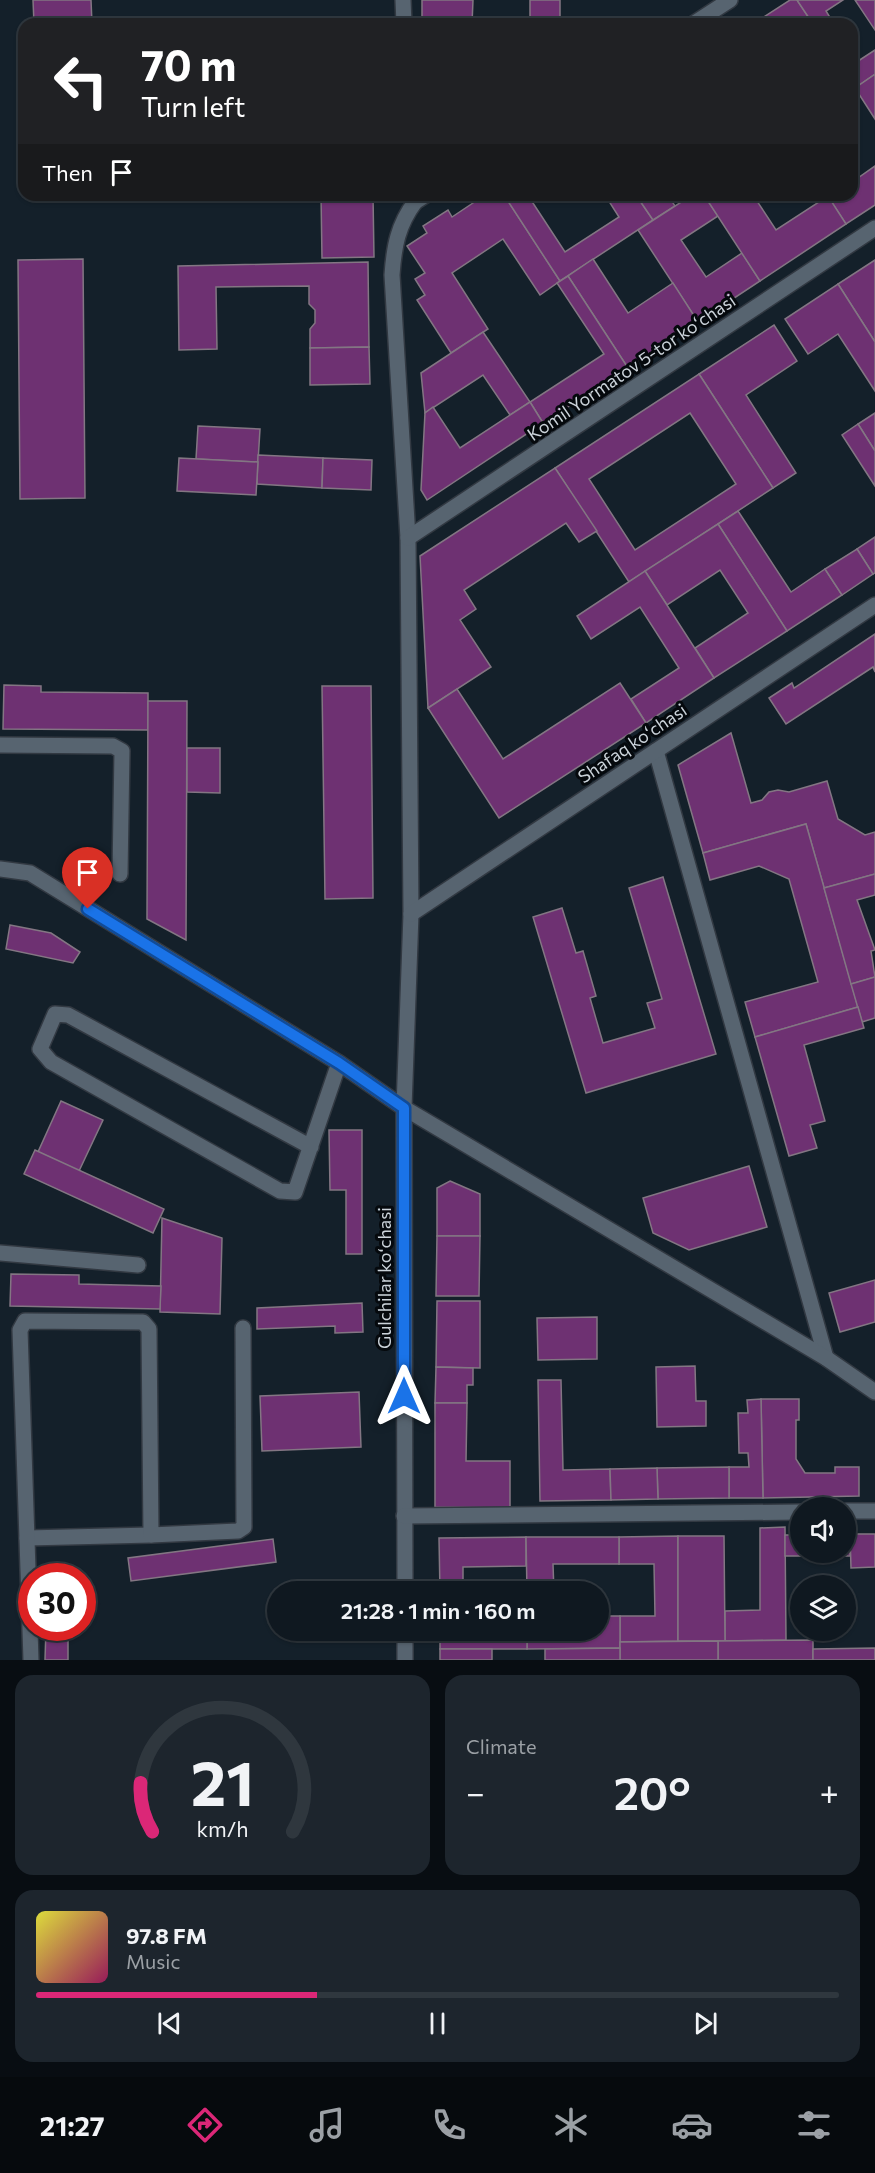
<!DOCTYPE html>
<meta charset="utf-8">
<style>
:root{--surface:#0f1820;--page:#1d252d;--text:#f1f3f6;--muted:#9ba0a5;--line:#2f373e;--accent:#db2777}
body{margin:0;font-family:Commissioner,sans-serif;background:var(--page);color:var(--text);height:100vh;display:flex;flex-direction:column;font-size:22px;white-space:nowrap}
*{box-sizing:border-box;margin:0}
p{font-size:20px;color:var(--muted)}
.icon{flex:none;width:33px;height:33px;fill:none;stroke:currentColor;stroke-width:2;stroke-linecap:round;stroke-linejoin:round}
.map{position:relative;height:1660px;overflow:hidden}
.drawer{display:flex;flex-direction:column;gap:15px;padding:15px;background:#080d12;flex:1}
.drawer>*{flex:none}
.banner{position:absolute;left:18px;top:18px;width:840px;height:183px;border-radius:18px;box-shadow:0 2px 4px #0004,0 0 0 2px var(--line);background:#202124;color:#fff;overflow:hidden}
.buttons{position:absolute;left:790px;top:1497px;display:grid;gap:12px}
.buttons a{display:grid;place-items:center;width:66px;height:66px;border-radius:50%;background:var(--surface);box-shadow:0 2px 4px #0004,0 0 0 2px var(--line);font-size:30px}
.speed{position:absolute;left:18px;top:1563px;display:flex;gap:12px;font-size:30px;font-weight:700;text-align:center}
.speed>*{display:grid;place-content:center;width:78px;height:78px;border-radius:50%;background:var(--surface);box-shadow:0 2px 4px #0004,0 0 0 2px var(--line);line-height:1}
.speed .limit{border:9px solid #d22;background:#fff;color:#111}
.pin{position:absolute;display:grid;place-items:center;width:51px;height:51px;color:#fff;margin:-62px -26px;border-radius:50% 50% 50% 0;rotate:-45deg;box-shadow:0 0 6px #0007}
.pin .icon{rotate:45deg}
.me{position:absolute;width:66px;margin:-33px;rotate:0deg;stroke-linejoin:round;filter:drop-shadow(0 0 4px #0008)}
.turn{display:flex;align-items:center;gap:21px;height:126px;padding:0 24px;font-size:27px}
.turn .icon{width:78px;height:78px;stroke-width:2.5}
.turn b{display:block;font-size:42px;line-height:51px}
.then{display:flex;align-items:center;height:57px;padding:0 24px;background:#0003;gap:12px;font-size:22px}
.big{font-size:45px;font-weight:600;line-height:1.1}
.drawer .card{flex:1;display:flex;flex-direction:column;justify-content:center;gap:9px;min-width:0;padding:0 21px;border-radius:18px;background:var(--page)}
.drawer .dial{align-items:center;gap:0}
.dial svg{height:156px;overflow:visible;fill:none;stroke:var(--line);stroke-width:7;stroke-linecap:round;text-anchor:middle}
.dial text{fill:var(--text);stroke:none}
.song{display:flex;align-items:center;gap:18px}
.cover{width:72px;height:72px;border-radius:9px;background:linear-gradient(135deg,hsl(60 70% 55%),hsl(330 70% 35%))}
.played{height:6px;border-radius:3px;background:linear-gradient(90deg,var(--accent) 35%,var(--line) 35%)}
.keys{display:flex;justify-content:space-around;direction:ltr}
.heat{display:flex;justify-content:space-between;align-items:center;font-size:33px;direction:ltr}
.drawer .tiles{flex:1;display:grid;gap:15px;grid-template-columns:1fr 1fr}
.card:last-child{grid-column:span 2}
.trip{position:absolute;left:267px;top:1581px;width:342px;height:60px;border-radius:30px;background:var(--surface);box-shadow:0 2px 4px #0004,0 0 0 2px var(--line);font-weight:600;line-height:60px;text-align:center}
.tabs{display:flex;height:96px;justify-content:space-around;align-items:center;background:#060a0d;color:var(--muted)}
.tabs .icon{width:42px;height:42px}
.tabs .selected{color:var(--accent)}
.tabs b{font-size:27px;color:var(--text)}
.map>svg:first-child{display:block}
.building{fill:#6e3172;stroke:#837683;stroke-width:1.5;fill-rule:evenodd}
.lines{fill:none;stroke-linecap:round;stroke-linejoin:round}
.service-casing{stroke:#323942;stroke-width:18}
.minor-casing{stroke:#323942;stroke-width:18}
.service{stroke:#576470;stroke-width:15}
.minor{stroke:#576470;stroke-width:15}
.route-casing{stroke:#114b97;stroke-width:15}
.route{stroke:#1a73e8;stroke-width:10}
.labels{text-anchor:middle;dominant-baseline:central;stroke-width:6;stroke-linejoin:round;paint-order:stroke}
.street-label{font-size:18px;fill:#cbd3da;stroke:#05090d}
</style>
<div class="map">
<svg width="875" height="1660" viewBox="0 0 875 1660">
<rect width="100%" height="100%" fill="#14202a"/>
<g class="building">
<path d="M 33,0 L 91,0 L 92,24 L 34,24 Z"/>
<path d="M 422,0 L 473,0 L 472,24 L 422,24 Z"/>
<rect x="530" y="0" width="30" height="24"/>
<path d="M 790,0 L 797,0 L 813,24 L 753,24 Z"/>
<path d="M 797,0 L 843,0 L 826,11 L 834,24 L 813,24 Z"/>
<path d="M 855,0 L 875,0 L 875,30 Z"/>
<path d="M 875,50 L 875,74 L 855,88 L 852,84 L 852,65 Z"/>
<path d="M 874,75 L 875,76 L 875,119 L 855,88 Z"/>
<path d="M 875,166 L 875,205 L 846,224 L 827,195 L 852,195 L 852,175 L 855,180 Z"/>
<path d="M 321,195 L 373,195 L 374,257 L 322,258 Z"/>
<path d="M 485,195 L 504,195 L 560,281 L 540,295 L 503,239 L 452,273 L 488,329 L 451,353 L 417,300 L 425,295 L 415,279 L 425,273 L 407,246 L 427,233 L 423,226 L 448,210 L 452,217 Z"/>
<path d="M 504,195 L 531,195 L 529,197 L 565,252 L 619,217 L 605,195 L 636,195 L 653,220 L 560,281 Z"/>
<path d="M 636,195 L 668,195 L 675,206 L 653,220 Z"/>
<path d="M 692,195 L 704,195 L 718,216 L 681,240 L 706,277 L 742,253 L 760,281 L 698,322 L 638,230 Z"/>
<path d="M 704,195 L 753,195 L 776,230 L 828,196 L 846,224 L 760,281 Z"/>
<path d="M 83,259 L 85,498 L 20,499 L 18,260 Z"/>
<path d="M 593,259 L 628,313 L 673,283 L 698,322 L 628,368 L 568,276 Z"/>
<path d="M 875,260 L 875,342 L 838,284 Z"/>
<path d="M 368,262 L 369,347 L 310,348 L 310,329 L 315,323 L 315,310 L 309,304 L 309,286 L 216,287 L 217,349 L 179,350 L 178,266 Z"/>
<path d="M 568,276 L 628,368 L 543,423 L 530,402 L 604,354 L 557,283 Z"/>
<path d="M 838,284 L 875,342 L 875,391 L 838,334 L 808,354 L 785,319 Z"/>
<path d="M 774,325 L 797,361 L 746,395 L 796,473 L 773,488 L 699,374 Z"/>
<path d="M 483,332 L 530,402 L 510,415 L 483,375 L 425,413 L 421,373 Z"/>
<path d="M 369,347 L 370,384 L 310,385 L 310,348 Z"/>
<path d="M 699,374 L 773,488 L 629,582 L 555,468 ZM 690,413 L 736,484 L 635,550 L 589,479 Z"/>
<path d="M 530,402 L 543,423 L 427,500 L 421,490 L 425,413 L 433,407 L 460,448 Z"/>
<path d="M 875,413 L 875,451 L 858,424 Z"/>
<path d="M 858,424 L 875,451 L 875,486 L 842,435 Z"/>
<path d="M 198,426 L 260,429 L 258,462 L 196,459 Z"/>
<path d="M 258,455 L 323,458 L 322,488 L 257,484 Z"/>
<path d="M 179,458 L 258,462 L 256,495 L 177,491 Z"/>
<path d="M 323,458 L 372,460 L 371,490 L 322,488 Z"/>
<path d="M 555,468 L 597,531 L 579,542 L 566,523 L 464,590 L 476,609 L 460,620 L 491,667 L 428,708 L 420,556 Z"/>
<path d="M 738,511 L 791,592 L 825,569 L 842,595 L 787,631 L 718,524 Z"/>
<path d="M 718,524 L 787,631 L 714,678 L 695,648 L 748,613 L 720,570 L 667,605 L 645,571 Z"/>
<path d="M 875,537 L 875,573 L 873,574 L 857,549 Z"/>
<path d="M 857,549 L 873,574 L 842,595 L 825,569 Z"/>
<path d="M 645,571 L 714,678 L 646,723 L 631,699 L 679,668 L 640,607 L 591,639 L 577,616 Z"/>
<path d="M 875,634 L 875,672 L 873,667 L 786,724 L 769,698 L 792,683 L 794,688 Z"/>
<path d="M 620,683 L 646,723 L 499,818 L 428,708 L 457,689 L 503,759 Z"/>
<path d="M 4,685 L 41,686 L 41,692 L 148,693 L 148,730 L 3,729 Z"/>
<path d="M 322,686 L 371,686 L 373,898 L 325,899 Z"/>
<path d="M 148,701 L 187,701 L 186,940 L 147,919 Z"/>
<path d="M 731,733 L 751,803 L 762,800 L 769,792 L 778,790 L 789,792 L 827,781 L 838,819 L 865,835 L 875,832 L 875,874 L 824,888 L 806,824 L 703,853 L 678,765 Z"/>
<path d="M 187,748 L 220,748 L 220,793 L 187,792 Z"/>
<path d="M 806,824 L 858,1007 L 755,1037 L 745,1002 L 818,982 L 789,879 L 759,866 L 710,880 L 703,853 Z"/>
<path d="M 875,874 L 875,895 L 857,900 L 875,950 L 871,951 L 875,977 L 851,984 L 824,888 Z"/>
<path d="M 663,877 L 716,1054 L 586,1093 L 533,917 L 562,908 L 576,953 L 583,951 L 596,996 L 590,998 L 603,1043 L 655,1028 L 647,1003 L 662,999 L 629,888 Z"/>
<path d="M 10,925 L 51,933 L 80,952 L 73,963 L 6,949 Z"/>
<path d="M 875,977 L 875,1018 L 862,1022 L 851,984 Z"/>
<path d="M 858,1007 L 864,1028 L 804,1045 L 825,1121 L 810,1125 L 817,1148 L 789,1156 L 755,1037 Z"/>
<path d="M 61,1101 L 103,1120 L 79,1171 L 38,1152 Z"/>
<path d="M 329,1130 L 362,1130 L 362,1254 L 346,1254 L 346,1190 L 330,1190 Z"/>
<path d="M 35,1150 L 164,1209 L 153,1233 L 24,1174 Z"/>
<path d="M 749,1166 L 767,1227 L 689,1250 L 653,1233 L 643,1198 Z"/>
<path d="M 450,1181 L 480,1194 L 480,1236 L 437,1236 L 437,1188 Z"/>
<path d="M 162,1218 L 222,1238 L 220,1314 L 160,1312 Z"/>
<path d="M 437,1236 L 480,1236 L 479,1296 L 436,1296 Z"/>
<path d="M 11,1274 L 79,1275 L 79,1284 L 161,1286 L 160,1309 L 10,1306 Z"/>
<path d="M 875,1280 L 875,1322 L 840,1332 L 829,1293 Z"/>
<path d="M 437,1301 L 480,1301 L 480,1368 L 436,1367 Z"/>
<path d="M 362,1303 L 363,1332 L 335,1333 L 335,1326 L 257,1329 L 257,1308 Z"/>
<path d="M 597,1317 L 597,1359 L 538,1360 L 537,1318 Z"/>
<path d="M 695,1366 L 696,1401 L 706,1401 L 706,1426 L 657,1427 L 656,1367 Z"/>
<path d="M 436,1367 L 473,1368 L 473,1385 L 467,1385 L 467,1403 L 435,1403 Z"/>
<path d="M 538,1380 L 561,1380 L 563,1470 L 610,1469 L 611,1500 L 540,1501 Z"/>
<path d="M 359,1392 L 361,1447 L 262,1451 L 260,1396 Z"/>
<path d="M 761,1399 L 799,1399 L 799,1420 L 796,1420 L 796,1459 L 805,1473 L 835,1473 L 835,1467 L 859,1467 L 859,1496 L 763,1498 Z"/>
<path d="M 761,1399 L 763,1498 L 729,1498 L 729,1467 L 749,1467 L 748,1453 L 739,1453 L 738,1413 L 748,1413 L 747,1400 Z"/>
<path d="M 435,1403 L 467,1403 L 466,1461 L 510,1461 L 510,1508 L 435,1507 Z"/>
<path d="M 729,1467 L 729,1498 L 658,1499 L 657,1468 Z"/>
<path d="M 657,1468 L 658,1499 L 611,1500 L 610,1469 Z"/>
<path d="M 785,1527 L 786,1640 L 725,1641 L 725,1611 L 760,1610 L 760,1528 Z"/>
<path d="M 846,1534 L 850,1534 L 850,1556 L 785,1556 L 785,1535 L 801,1535 L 801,1552 L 846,1552 Z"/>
<path d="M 850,1534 L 875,1534 L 875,1567 L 851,1568 Z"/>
<path d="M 678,1536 L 678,1641 L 620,1642 L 620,1616 L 655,1616 L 654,1564 L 619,1564 L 619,1537 Z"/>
<path d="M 678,1536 L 724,1536 L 725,1641 L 678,1641 Z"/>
<path d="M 526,1537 L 526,1566 L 463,1567 L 463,1592 L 440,1592 L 439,1538 Z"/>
<path d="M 526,1537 L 619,1537 L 619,1564 L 553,1564 L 554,1592 L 527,1592 Z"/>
<path d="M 273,1539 L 276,1562 L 131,1581 L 128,1558 Z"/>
<path d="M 598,1616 L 620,1616 L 620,1648 L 527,1649 L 527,1630 L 598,1630 Z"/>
<path d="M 46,1628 L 68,1628 L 68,1660 L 45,1660 Z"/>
<rect x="440" y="1630" width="87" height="19"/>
<path d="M 813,1640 L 813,1660 L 718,1660 L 718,1641 Z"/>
<path d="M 718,1641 L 718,1660 L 620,1660 L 620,1642 Z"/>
<path d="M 620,1648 L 620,1660 L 545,1660 L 545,1649 Z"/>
<path d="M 875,1648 L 875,1660 L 813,1660 L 813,1649 Z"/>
<rect x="440" y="1649" width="52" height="11"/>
</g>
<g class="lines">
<g class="service-casing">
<g id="service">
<path d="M 403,0 L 404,24"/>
<path d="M 404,1108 L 411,914 L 408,538 L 392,275 C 394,246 398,225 415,202 L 414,195"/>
<path d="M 311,1147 L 68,1015 L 55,1014 L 40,1049 L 51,1062 L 280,1191 L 295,1192 L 339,1063"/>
<path d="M 0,1253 L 138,1265"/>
<path d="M 27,1538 L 151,1535"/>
<path d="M 31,1660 L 20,1330 L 25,1321 L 143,1322 L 149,1329 L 151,1535 L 238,1531 L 244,1527 L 243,1328"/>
</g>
</g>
<g class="minor-casing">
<g id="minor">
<path d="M 693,24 L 730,0"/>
<path d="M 415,202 L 426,195"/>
<path d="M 408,538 L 875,228"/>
<path d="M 0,745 L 113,746 L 122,751 L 120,874"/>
<path d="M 656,751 L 826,1358"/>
<path d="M 0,869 L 30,873 L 339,1063 L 404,1108 L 826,1358 L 875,1392"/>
<path d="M 411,914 L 875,605"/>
<path d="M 404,1108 L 405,1592"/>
<path d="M 846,1511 L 875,1511"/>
<path d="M 404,1516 L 801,1512"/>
<path d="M 405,1630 L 405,1660"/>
</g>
</g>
<use href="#service" class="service"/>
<use href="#minor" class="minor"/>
</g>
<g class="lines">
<g class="route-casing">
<path id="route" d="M 88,909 L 339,1063 L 404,1108 L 404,1396"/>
</g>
<use href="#route" class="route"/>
</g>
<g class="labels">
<g class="street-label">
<text transform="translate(631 367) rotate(-34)">Komil Yormatov 5-tor koʻchasi</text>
<text transform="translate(632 743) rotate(-34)">Shafaq koʻchasi</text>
<text transform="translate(384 1278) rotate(-90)">Gulchilar koʻchasi</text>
</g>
</g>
</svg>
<div class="buttons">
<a><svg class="icon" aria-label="sound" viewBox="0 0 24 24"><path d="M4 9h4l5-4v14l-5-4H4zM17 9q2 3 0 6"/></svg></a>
<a><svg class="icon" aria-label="layers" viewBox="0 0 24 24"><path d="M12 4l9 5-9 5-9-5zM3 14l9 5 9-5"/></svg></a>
</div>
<div class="speed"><div class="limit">30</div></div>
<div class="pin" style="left:88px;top:909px;background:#d93025"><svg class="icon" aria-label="arrive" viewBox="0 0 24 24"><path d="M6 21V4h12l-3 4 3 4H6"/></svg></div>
<svg class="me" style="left:404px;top:1396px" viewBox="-20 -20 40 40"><path d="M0-17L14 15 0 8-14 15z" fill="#1a73e8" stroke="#fff" stroke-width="4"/></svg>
<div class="trip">21:28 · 1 min · 160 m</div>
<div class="banner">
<div class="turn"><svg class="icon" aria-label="left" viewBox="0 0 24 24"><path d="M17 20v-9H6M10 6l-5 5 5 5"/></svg><div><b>70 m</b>Turn left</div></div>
<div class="then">Then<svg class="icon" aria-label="arrive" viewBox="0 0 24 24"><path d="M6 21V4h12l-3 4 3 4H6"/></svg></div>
</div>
</div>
<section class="drawer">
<div class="tiles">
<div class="card dial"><svg viewBox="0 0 100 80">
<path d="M14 69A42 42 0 1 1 86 69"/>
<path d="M14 69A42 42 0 0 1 8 44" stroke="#db2777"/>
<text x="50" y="56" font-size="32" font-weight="700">21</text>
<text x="50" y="72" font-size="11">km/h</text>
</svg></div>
<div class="card"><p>Climate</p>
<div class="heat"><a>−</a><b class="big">20°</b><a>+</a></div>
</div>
<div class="card">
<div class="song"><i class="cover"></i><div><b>97.8 FM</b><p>Music</p></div></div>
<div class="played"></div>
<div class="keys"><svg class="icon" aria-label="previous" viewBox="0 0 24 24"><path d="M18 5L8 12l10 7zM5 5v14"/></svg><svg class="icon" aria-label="pause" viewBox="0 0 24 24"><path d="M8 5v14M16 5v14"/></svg><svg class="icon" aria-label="next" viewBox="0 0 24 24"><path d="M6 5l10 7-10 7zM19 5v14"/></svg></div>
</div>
</div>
</section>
<nav class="tabs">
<b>21:27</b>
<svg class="icon selected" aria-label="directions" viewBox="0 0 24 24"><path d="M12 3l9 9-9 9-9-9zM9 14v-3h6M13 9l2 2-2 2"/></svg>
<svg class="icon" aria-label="music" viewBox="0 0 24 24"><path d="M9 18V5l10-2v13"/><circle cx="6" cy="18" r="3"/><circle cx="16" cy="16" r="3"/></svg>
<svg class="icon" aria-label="phone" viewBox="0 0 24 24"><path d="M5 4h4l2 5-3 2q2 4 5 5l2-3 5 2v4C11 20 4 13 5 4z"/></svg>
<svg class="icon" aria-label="climate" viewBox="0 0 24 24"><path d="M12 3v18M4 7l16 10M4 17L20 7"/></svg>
<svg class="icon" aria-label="car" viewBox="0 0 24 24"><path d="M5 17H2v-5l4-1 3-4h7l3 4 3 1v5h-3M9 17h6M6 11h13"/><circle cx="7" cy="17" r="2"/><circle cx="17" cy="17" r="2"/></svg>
<svg class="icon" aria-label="filters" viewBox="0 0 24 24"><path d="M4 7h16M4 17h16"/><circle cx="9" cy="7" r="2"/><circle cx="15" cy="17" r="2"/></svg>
</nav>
